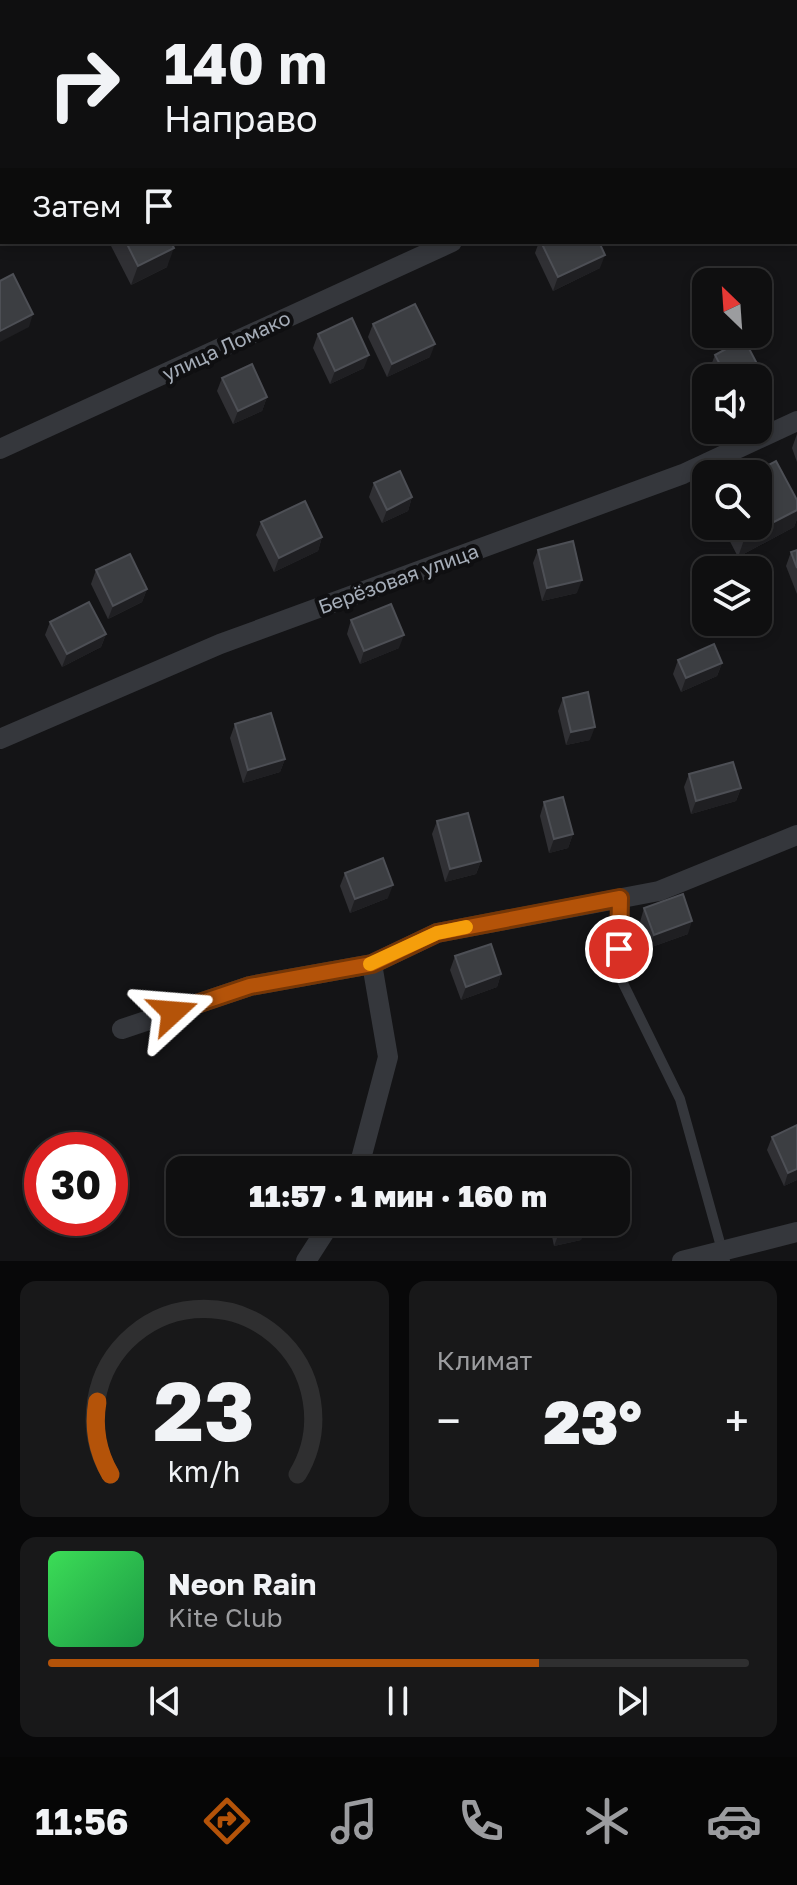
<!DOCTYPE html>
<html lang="ru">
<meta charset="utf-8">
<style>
:root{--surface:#0f0f10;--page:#181819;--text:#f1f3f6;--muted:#9b9c9f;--line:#2f2f30;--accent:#b45309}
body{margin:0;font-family:"Golos Text",sans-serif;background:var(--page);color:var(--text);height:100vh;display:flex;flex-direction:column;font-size:30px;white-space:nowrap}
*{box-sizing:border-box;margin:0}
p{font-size:26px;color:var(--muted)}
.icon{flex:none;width:44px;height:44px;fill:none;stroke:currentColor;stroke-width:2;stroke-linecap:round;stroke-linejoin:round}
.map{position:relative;height:1261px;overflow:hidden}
.sheet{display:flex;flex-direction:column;gap:20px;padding:20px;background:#080809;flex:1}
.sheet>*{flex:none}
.top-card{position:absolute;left:0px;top:0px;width:798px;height:244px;box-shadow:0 4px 12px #0003,0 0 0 2px var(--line);background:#0f0f10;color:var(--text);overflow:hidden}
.needle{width:52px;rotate:335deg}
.tools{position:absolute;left:692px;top:268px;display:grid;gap:16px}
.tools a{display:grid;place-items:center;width:80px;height:80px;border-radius:16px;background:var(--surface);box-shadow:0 4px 12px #0003,0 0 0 2px var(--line);font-size:40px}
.speed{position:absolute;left:24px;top:1132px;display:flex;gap:16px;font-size:40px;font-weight:700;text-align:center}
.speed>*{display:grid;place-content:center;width:104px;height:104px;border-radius:50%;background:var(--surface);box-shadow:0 4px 12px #0003,0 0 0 2px var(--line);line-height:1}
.speed .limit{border:12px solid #d22;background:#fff;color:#111}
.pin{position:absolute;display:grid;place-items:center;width:68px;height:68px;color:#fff;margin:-34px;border:4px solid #fff;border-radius:50%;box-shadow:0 2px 8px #0007}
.me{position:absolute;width:88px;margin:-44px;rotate:71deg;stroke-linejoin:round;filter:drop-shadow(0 0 6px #0008)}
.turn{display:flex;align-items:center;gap:28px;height:168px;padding:0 32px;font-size:36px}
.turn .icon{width:104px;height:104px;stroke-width:2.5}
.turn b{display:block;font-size:56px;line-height:68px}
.then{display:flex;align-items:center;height:76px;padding:0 32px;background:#0003;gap:16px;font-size:30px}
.big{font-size:60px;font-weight:800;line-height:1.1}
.sheet .widget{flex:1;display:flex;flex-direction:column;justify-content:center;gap:12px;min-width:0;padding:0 28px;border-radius:16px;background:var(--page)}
.sheet .dial{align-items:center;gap:0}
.dial svg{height:208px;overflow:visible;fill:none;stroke:var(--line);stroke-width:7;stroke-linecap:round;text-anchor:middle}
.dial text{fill:var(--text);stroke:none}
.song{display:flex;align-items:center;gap:24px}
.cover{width:96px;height:96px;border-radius:12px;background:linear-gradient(135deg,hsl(130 70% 55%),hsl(140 70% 35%))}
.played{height:8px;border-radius:4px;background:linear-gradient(90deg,var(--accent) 70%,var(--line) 70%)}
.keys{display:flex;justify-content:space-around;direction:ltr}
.heat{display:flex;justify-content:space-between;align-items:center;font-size:44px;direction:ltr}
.sheet .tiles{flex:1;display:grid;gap:20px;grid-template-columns:1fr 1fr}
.widget:last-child{grid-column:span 2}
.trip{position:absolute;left:166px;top:1156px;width:464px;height:80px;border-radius:16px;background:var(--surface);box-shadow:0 4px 12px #0003,0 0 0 2px var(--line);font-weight:800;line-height:80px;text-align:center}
.dock{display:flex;height:128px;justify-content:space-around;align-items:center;background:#060606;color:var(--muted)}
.dock .icon{width:56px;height:56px}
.dock .active{color:var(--accent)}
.dock b{font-size:36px;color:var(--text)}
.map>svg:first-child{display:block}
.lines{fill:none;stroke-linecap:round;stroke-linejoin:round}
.lane{stroke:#35373c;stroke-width:10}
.street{stroke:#35373c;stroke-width:20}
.wall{fill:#303034}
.shaded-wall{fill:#1f1f22}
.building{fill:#3c3e42;stroke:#4d4f55;stroke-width:2}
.route-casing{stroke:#753606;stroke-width:20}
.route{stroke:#b45309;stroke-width:14}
.slow{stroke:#f59e0b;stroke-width:14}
.labels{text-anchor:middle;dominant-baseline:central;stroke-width:8;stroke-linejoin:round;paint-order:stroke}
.street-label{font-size:20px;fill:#a5adb8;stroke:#0f0f11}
</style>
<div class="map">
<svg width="797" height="1261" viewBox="0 0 797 1261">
<rect width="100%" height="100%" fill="#141416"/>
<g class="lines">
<path class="lane" d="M 620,898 L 619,975 L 680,1099 L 725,1261"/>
<g class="street">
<path d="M 796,85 L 797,85"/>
<path d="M 0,449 L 452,242"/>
<path d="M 0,739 L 220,644 L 683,474 L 797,421"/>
<path d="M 122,1029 L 250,986 L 372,964 L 437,933 L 659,891 L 797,835"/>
<path d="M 358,1170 L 388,1057 L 372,964"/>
<path d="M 306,1261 L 331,1222"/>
<path d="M 682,1261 L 797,1232"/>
</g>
</g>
<g class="wall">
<path d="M 109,242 L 171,242 L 167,267 L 131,285 Z"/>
<path d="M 539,242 L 599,242 L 600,268 L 553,291 L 535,253 Z"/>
<path d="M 373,324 L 430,357 L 387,377 L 368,337 Z"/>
<path d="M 318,334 L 364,368 L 330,384 L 313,348 Z"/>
<path d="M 744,339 L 765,379 L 760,392 L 758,393 L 758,378 L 716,378 L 710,368 L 715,355 Z"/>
<path d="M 222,378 L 267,397 L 262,411 L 233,424 L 217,391 Z"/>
<path d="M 797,434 L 797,462 L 792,448 Z"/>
<path d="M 374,483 L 412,497 L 408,511 L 382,523 L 369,497 Z"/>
<path d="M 797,510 L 797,519 L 794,527 L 738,557 L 722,526 L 758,526 Z"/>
<path d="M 261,522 L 322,537 L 318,551 L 274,572 L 256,535 Z"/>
<path d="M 538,550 L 577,593 L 542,601 L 533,563 Z"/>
<path d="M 797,550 L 797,594 L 786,566 L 791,552 Z"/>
<path d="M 96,570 L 147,589 L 142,602 L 108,619 L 91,584 Z"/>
<path d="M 351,620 L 399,648 L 360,664 L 347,634 Z"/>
<path d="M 50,622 L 106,634 L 101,647 L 62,667 L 45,635 Z"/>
<path d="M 678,660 L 722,663 L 717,676 L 681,692 L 673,674 Z"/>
<path d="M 563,698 L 590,740 L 566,745 L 558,711 Z"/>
<path d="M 235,724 L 285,759 L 280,772 L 243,783 L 230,738 Z"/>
<path d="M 689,774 L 741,788 L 736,801 L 691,814 L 684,787 Z"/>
<path d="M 544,802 L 573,834 L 568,848 L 549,853 L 540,816 Z"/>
<path d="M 437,821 L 481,861 L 476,874 L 445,882 L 432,834 Z"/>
<path d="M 345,873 L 388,898 L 350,913 L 340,886 Z"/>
<path d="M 644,908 L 688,934 L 649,948 L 640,922 Z"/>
<path d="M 455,956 L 501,974 L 497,987 L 461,1000 L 450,970 Z"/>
<path d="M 772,1137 L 797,1180 L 784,1186 L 767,1150 Z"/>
<path d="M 549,1222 L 585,1222 L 581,1240 L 554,1246 Z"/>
</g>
<g class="shaded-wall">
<path d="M 2,118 L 2,134 L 0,135 L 0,120 Z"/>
<path d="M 174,248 L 167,267 L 131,285 L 138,266 Z"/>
<path d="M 605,255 L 600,268 L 553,291 L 558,277 Z"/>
<path d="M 33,314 L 29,327 L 0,342 L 0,331 Z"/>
<path d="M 435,344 L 430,357 L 387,377 L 392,364 Z"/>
<path d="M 369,355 L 364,368 L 330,384 L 335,371 Z"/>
<path d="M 765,379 L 760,392 L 758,393 L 758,382 Z"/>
<path d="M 267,397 L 262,411 L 233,424 L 238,411 Z"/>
<path d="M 412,497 L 408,511 L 382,523 L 387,510 Z"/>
<path d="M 797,510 L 797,519 L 794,527 L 738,557 L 745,537 Z"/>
<path d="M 322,537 L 318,551 L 274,572 L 279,558 Z"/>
<path d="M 582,580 L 577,593 L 542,601 L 547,588 Z"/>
<path d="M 147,589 L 142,602 L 108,619 L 113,606 Z"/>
<path d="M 106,634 L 101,647 L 62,667 L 67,654 Z"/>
<path d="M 404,635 L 399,648 L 360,664 L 364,651 Z"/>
<path d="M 722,663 L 717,676 L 681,692 L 686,678 Z"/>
<path d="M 595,727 L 590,740 L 566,745 L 571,732 Z"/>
<path d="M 285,759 L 280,772 L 243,783 L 248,770 Z"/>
<path d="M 741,788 L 736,801 L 691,814 L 696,801 Z"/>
<path d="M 573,834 L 568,848 L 549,853 L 554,839 Z"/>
<path d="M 481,861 L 476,874 L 445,882 L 450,869 Z"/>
<path d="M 393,885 L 388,898 L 350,913 L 355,899 Z"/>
<path d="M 692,921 L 688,934 L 649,948 L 654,935 Z"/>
<path d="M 501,974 L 497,987 L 461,1000 L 466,987 Z"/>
<path d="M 797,1169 L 797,1180 L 784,1186 L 788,1173 Z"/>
<path d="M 586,1227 L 581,1240 L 554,1246 L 559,1233 Z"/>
</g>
<g class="building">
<path d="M 590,0 L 621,0 L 622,2 L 586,2 Z"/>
<path d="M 0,73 L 2,77 L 2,118 L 0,120 Z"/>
<path d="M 126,242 L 171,242 L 174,248 L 138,266 Z"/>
<path d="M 541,242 L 599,242 L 605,255 L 558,277 Z"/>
<path d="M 13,274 L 33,314 L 0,331 L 0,281 Z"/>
<path d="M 415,304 L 435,344 L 392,364 L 373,324 Z"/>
<path d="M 352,318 L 369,355 L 335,371 L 318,334 Z"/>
<path d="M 744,339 L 765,379 L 758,382 L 758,378 L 727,378 L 715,355 Z"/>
<path d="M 252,364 L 267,397 L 238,411 L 222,378 Z"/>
<path d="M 776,461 L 797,500 L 797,510 L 745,537 L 739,526 L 758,526 L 758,474 L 751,474 Z"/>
<path d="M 400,471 L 412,497 L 387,510 L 374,483 Z"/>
<path d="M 305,501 L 322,537 L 279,558 L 261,522 Z"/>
<path d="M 573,541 L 582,580 L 547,588 L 538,550 Z"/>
<path d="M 797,550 L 797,568 L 791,552 Z"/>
<path d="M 130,554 L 147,589 L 113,606 L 96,570 Z"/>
<path d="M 89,602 L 106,634 L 67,654 L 50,622 Z"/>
<path d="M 391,604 L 404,635 L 364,651 L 351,620 Z"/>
<path d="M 714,644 L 722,663 L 686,678 L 678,660 Z"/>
<path d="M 588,692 L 595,727 L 571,732 L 563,698 Z"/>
<path d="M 271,713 L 285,759 L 248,770 L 235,724 Z"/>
<path d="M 733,762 L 741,788 L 696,801 L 689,774 Z"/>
<path d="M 563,797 L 573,834 L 554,839 L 544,802 Z"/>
<path d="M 468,813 L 481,861 L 450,869 L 437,821 Z"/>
<path d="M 383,858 L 393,885 L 355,899 L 345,873 Z"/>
<path d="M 683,894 L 692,921 L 654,935 L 644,908 Z"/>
<path d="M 491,944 L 501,974 L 466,987 L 455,956 Z"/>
<path d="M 797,1125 L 797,1169 L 788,1173 L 772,1137 Z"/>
<path d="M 557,1222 L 585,1222 L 586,1227 L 559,1233 Z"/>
</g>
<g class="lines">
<g class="route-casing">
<path id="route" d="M 173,1012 L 250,986 L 372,964 L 437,933 L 620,898 L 619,949"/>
</g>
<use href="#route" class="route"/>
<path class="slow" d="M 370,964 L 437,933 L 466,927"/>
</g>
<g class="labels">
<g class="street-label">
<text transform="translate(226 345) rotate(-25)">улица Ломако</text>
<text transform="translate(398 578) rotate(-20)">Берёзовая улица</text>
</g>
</g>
</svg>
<div class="tools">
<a><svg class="needle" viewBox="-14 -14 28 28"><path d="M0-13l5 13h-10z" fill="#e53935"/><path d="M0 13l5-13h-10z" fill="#9b9c9f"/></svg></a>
<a><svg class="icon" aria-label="sound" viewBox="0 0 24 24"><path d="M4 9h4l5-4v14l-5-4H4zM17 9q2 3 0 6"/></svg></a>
<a><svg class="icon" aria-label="search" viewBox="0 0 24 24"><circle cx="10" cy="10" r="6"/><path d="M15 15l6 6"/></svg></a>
<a><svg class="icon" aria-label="layers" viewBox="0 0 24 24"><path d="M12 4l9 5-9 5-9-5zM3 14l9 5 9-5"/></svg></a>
</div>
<div class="speed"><div class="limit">30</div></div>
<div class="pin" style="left:619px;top:949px;background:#d93025"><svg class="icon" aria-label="arrive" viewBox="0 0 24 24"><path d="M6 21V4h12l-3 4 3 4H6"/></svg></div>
<svg class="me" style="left:173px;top:1012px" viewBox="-20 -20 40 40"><path d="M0-17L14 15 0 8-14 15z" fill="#b45309" stroke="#fff" stroke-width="4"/></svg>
<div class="trip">11:57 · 1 мин · 160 m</div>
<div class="top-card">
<div class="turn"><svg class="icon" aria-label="right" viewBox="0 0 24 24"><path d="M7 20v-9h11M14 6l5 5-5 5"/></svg><div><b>140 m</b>Направо</div></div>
<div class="then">Затем<svg class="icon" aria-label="arrive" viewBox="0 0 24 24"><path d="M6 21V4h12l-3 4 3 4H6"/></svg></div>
</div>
</div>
<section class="sheet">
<div class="tiles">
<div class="widget dial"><svg viewBox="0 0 100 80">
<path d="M14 69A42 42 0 1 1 86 69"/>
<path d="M14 69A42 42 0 0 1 9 41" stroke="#b45309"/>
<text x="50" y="56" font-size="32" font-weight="700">23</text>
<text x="50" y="72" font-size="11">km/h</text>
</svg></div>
<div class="widget"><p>Климат</p>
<div class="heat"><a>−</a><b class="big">23°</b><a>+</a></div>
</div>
<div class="widget">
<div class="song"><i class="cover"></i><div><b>Neon Rain</b><p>Kite Club</p></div></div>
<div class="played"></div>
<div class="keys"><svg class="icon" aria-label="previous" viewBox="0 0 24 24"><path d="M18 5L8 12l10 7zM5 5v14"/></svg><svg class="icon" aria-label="pause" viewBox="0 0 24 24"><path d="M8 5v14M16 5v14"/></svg><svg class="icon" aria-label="next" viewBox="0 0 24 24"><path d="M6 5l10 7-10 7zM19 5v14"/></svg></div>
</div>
</div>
</section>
<nav class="dock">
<b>11:56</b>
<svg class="icon active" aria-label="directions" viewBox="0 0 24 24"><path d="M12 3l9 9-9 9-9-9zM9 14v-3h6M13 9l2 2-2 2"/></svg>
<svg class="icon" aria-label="music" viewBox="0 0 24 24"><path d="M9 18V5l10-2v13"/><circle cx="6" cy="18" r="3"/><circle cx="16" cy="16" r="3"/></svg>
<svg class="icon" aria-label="phone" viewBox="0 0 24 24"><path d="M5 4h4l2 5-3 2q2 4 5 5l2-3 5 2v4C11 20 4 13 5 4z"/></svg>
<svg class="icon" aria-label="climate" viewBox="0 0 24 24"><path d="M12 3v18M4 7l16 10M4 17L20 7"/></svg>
<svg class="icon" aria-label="car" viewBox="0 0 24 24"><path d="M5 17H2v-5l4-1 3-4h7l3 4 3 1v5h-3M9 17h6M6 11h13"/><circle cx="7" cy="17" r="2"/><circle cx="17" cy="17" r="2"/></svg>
</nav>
